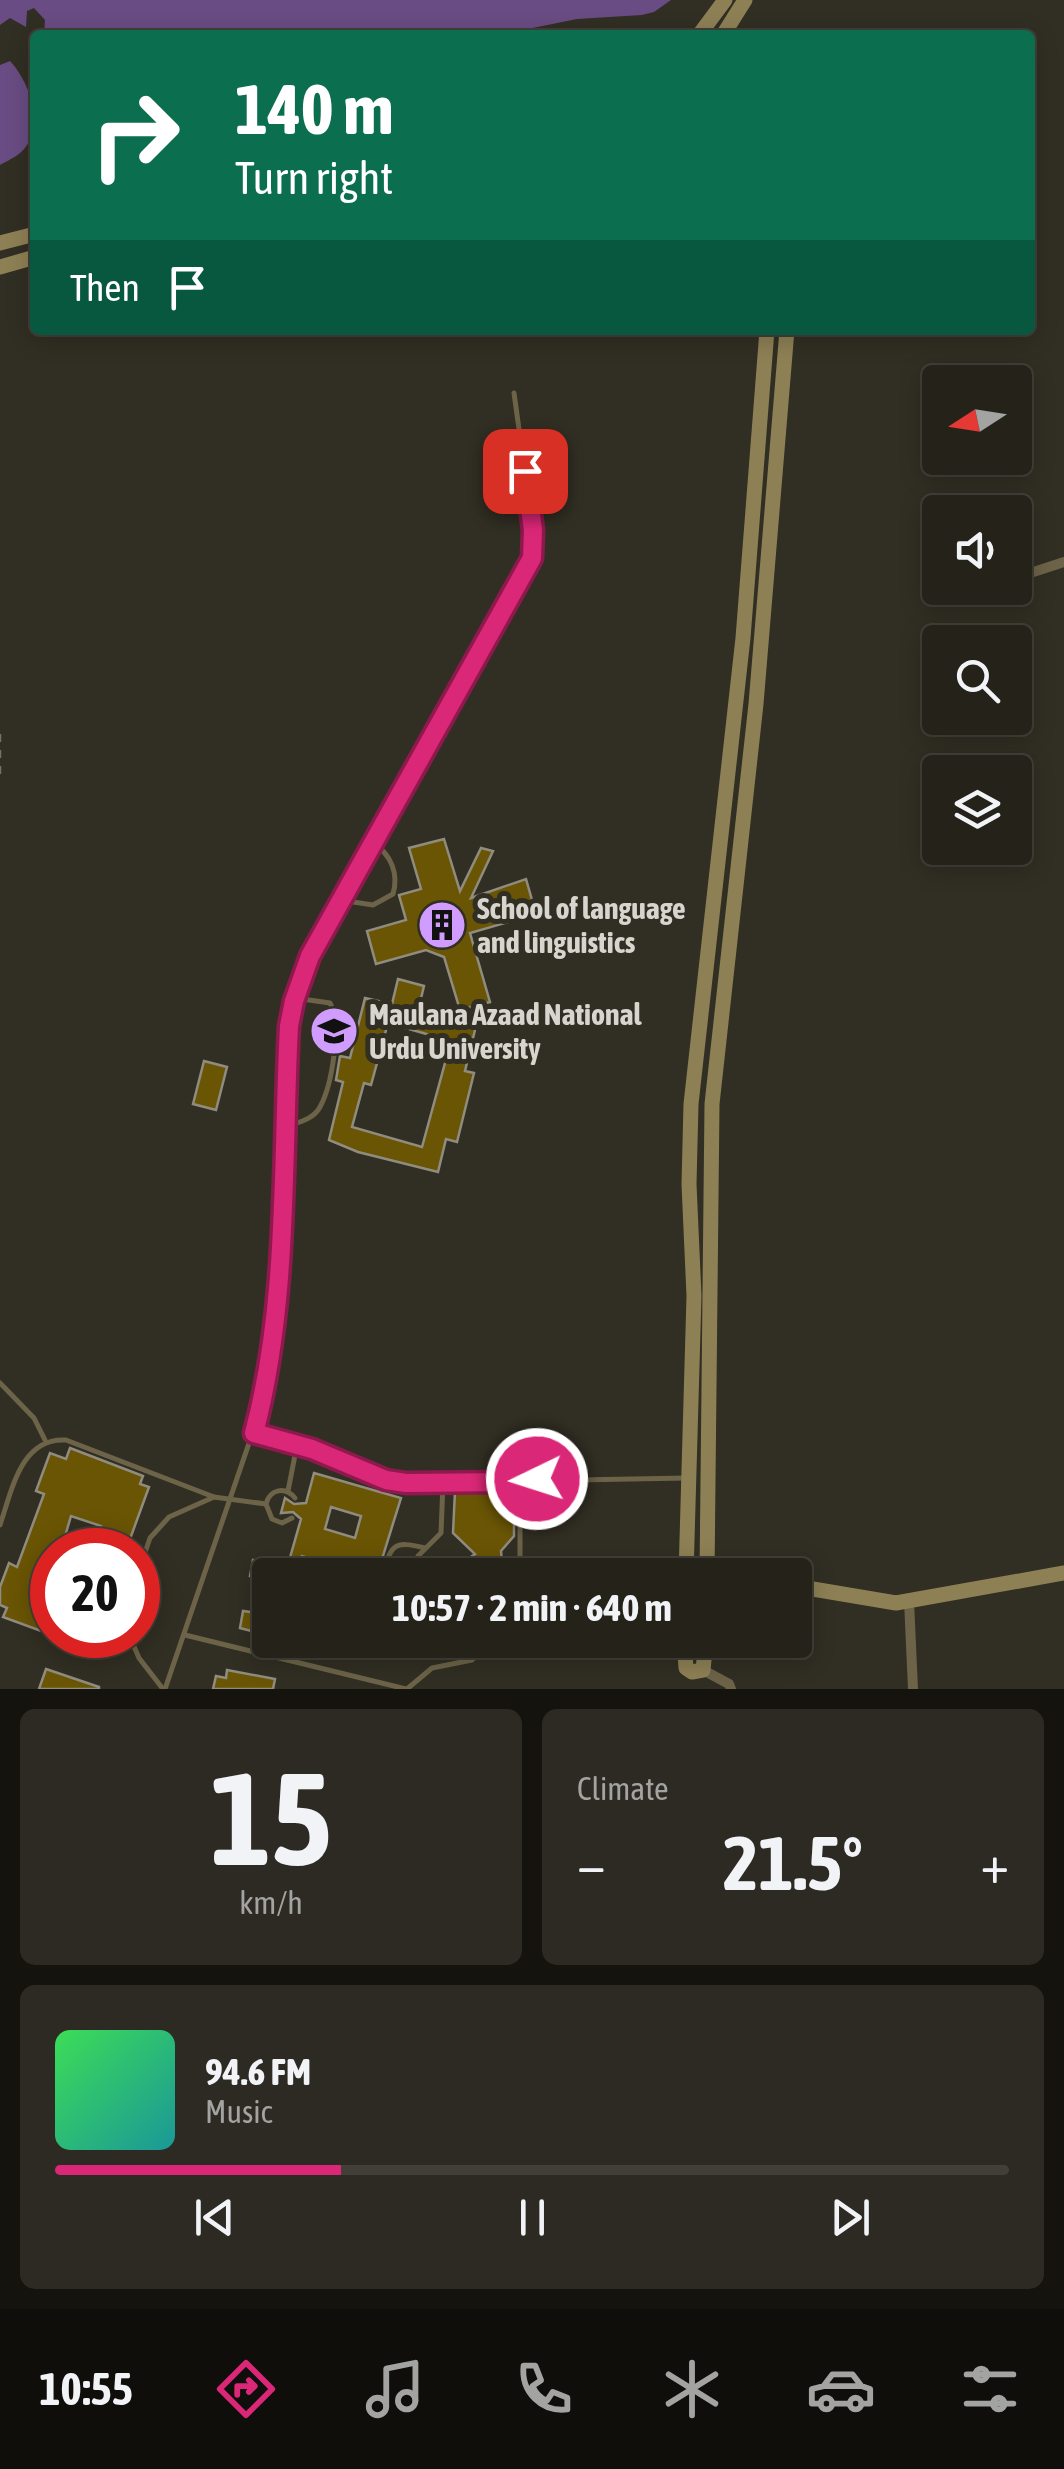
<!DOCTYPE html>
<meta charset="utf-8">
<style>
:root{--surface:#25221a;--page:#2d2a23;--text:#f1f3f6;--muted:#a3a4a2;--line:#423f39;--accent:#db2777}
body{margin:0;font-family:"Asap Condensed",sans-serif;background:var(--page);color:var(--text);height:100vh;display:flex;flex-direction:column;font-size:38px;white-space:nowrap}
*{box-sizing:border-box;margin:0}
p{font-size:32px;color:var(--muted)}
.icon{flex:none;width:55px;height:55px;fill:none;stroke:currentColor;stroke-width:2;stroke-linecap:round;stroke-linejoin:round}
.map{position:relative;height:1689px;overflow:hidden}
.panel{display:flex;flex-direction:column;gap:20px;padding:20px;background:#14130e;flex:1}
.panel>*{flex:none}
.top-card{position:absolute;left:30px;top:30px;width:1005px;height:305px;border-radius:10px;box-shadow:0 5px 25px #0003,0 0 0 2px var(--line);background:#0b6e4f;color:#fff;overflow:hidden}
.needle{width:65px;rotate:258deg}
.controls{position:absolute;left:922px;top:365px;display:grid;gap:20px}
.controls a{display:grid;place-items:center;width:110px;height:110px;border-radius:10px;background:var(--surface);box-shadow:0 5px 25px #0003,0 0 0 2px var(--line);font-size:50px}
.speed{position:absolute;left:30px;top:1528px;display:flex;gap:20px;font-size:50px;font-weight:700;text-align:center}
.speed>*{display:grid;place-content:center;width:130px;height:130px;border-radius:50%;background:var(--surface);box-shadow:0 5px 25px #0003,0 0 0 2px var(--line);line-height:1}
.speed .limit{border:15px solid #d22;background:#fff;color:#111}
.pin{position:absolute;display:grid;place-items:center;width:85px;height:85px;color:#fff;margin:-42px;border-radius:20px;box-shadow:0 5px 15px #0006}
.me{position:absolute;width:110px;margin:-55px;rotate:266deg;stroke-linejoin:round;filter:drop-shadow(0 0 8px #0008)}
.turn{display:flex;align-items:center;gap:35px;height:210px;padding:0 40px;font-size:45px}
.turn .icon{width:130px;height:130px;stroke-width:2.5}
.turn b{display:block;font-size:70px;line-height:85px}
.then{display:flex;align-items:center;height:95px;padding:0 40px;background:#0003;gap:20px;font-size:38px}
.big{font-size:75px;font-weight:700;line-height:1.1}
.panel .tile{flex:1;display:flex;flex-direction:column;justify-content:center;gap:15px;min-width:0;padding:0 35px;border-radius:15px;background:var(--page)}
.panel .dial{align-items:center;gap:0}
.dial b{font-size:130px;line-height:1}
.song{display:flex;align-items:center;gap:30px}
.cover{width:120px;height:120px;border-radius:15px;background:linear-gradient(135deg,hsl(130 70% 55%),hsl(180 70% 35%))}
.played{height:10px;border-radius:5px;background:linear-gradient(90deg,var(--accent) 30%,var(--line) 30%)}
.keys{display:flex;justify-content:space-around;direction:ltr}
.heat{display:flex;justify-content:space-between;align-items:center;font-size:55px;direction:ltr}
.panel .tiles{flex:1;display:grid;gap:20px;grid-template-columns:1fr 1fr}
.tile:last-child{grid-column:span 2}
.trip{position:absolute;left:252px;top:1558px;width:560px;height:100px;border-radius:10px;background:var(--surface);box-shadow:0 5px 25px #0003,0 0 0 2px var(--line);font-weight:700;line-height:100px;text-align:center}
.tabs{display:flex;height:160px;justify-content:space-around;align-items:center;background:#0f0e0a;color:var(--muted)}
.tabs .icon{width:70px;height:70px}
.tabs .current{color:var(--accent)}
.tabs b{font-size:45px;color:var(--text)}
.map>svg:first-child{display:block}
.water{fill:#694c83}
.building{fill:#6a5504;stroke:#908c7f;stroke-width:2.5;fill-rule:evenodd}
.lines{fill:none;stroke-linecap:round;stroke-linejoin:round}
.path{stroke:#747168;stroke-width:2.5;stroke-dasharray:8 8;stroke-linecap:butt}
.lane{stroke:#6c6348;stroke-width:5}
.street{stroke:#6c6348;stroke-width:10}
.secondary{stroke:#8e8055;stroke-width:15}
.route-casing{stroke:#8e194d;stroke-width:25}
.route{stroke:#db2777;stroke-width:18}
.labels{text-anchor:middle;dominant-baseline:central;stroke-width:10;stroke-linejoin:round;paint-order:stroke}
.poi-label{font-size:30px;font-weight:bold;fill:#d8d5cf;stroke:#312e23;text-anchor:start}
</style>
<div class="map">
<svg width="1064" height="1689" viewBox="0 0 1064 1689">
<rect width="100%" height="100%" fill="#312e23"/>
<g class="water">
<path d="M 0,0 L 671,0 L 654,12 L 642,15 L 577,19 L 498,35 L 44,35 L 45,20 L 34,8 L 27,11 L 26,27 L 10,18 L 0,25 Z"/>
<path d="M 10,61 C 28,80 43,120 27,145 C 21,155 9,160 0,165 L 0,65 Z"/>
</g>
<g class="building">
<path d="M 444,839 L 460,891 L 481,848 L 493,851 L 471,898 L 526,879 L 536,914 L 470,933 L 490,1002 L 460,1010 L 444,957 L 426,950 L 376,964 L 367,931 L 406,920 L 399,895 L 421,889 L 409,848 Z"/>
<path d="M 398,979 L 424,986 L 418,1011 L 476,1026 L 465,1071 L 474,1073 L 457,1142 L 446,1139 L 438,1172 L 358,1152 L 329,1140 L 343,1082 L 336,1080 L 340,1056 L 350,1058 L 365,998 L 392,1004 ZM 388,1023 L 451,1041 L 422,1147 L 352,1127 L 364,1083 L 371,1085 Z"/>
<path d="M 204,1061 L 227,1067 L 216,1110 L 193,1104 Z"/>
<path d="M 70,1448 L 143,1476 L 140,1484 L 149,1487 L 126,1550 L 93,1550 L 101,1526 L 71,1516 L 61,1550 L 52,1550 L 52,1635 L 3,1617 L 7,1608 L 0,1605 L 0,1587 L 9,1563 L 17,1567 L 44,1494 L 36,1491 L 50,1453 L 66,1459 Z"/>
<path d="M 314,1473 L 401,1498 L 377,1575 L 322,1575 L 325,1563 L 302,1556 L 298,1575 L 270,1575 L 270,1636 L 240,1628 L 243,1611 L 258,1613 L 264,1579 L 250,1576 L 253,1560 L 272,1563 L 273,1558 L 289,1561 L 301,1519 L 293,1512 L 281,1513 L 285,1498 L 294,1504 L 306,1503 ZM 331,1507 L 361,1516 L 355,1538 L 325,1529 Z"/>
<path d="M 472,1488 L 514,1493 L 514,1536 L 501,1551 L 502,1562 L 514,1575 L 445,1575 L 475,1554 L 453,1533 L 455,1491 L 471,1492 Z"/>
<path d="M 46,1669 L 99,1687 L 99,1689 L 39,1689 Z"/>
<path d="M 227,1670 L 275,1679 L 273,1689 L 213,1689 L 216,1676 L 226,1678 Z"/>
</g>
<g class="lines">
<path class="path" d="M 0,734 L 0,782"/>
<g class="lane">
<path d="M 340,900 L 373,905 L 393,894 C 399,874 391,854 373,843"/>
<path d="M 285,1127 C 298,1122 313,1120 320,1107 C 332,1085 342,1025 330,1003 L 295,998"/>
<path d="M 0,1383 L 34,1418 L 45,1440"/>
<path d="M 254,1433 L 299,1444 L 370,1474 L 407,1483 L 687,1478"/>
<path d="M 520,1483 L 520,1575"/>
<path d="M 288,1491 L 297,1445"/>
<path d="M 292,1518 L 282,1523 L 272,1519 L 266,1504 C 270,1489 285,1486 295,1498"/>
<path d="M 0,1525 C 12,1490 21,1437 66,1440 L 214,1497"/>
<path d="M 138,1573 L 150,1538 L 169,1517 L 214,1497 L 266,1504"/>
<path d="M 383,1575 C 391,1545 393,1540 425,1548"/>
<path d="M 414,1575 L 418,1556 L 441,1533 L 443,1483"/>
<path d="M 129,1635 L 139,1658 L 163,1689"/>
<path d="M 185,1635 L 406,1689"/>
<path d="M 165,1689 L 260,1411 L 273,1324 L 283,1208 L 289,1027 L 294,1001 L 309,956 L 532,558 L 533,530 L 514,393"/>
<path d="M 407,1689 L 432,1668 L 472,1660 L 494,1640"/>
</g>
<g class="street">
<path d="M 1015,578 L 1064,562"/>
<path d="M 909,1601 L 913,1689"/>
<path d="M 703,1670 L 729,1684 L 731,1689"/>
</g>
<g class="secondary">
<path d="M 699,35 L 725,0"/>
<path d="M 723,35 L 745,0"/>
<path d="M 0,243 L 35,234"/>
<path d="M 0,267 L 35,257"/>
<path d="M 686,1575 L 694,1296 L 689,1184 L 691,1104 L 743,638 L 767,330"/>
<path d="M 707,1575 L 712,1104 L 756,704 L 787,330"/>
<path d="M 795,1586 L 896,1603 L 1064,1573"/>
<path d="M 684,1640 L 686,1668 L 692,1672 L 703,1670 L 706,1640"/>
</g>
</g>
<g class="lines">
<g class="route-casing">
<path id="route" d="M 525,471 L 533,530 L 532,558 L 310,956 L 294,1001 L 289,1026 C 282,1161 289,1302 254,1433 L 312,1449 L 386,1480 L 406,1483 L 520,1482 L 537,1479"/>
</g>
<use href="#route" class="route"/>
</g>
<defs>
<g id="building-disc" transform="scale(2.5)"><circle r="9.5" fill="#d09dfe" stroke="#312e23"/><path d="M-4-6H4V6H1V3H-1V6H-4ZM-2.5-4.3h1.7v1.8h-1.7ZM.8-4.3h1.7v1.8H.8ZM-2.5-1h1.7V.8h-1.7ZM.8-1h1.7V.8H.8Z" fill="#111"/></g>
<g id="university-disc" transform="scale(2.5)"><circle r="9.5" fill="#d09dfe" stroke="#312e23"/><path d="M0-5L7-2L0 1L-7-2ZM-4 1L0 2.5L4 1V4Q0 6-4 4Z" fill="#111"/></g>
</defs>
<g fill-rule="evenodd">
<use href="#building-disc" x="442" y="925"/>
<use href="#university-disc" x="334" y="1031"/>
</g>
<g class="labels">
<g class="poi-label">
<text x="477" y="908">School of language<tspan x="477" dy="34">and linguistics</tspan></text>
<text x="369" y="1014">Maulana Azaad National<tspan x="369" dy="34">Urdu University</tspan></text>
</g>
</g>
</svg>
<div class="controls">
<a><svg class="needle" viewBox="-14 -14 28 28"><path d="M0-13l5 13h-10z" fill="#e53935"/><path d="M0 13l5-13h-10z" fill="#a3a4a2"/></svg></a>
<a><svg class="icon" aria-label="sound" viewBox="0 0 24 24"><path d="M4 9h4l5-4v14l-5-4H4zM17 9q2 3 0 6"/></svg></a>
<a><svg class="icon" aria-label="search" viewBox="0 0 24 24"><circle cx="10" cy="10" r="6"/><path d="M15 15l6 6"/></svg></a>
<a><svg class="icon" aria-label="layers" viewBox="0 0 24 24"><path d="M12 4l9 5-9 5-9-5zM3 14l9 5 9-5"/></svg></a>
</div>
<div class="speed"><div class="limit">20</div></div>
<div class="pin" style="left:525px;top:471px;background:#d93025"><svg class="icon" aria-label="arrive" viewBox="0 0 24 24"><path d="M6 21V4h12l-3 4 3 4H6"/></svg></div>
<svg class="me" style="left:537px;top:1479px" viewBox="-20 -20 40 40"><circle r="17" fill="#db2777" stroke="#fff" stroke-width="3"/><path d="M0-11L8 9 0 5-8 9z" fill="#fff"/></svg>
<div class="trip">10:57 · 2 min · 640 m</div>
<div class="top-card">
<div class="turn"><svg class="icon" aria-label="right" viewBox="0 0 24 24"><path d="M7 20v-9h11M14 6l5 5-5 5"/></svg><div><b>140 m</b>Turn right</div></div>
<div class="then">Then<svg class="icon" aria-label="arrive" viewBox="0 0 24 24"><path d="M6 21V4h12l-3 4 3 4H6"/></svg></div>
</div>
</div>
<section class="panel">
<div class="tiles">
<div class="tile dial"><b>15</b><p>km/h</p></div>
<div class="tile"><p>Climate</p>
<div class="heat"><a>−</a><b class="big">21.5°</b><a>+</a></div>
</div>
<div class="tile">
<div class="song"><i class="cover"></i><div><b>94.6 FM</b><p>Music</p></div></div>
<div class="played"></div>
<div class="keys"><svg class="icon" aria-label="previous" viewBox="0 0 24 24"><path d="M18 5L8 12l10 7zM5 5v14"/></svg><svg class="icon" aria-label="pause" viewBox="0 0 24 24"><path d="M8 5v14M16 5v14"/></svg><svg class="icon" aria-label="next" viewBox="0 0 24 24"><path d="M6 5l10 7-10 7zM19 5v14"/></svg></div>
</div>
</div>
</section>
<nav class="tabs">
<b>10:55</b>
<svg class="icon current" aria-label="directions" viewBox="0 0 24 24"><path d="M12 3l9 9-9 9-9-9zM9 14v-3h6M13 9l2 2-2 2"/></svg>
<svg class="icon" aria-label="music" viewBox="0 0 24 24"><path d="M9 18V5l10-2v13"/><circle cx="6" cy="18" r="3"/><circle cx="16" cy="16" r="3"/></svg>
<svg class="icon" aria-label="phone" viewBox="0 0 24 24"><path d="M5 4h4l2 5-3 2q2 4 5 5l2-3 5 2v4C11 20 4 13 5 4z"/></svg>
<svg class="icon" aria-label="climate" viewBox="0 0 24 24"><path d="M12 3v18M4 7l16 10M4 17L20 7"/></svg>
<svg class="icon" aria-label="car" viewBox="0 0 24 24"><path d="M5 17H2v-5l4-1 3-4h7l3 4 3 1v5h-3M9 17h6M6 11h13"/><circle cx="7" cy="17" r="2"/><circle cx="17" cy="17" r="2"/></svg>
<svg class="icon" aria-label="filters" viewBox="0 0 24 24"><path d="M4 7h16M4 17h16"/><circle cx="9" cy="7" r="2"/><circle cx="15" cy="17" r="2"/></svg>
</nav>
